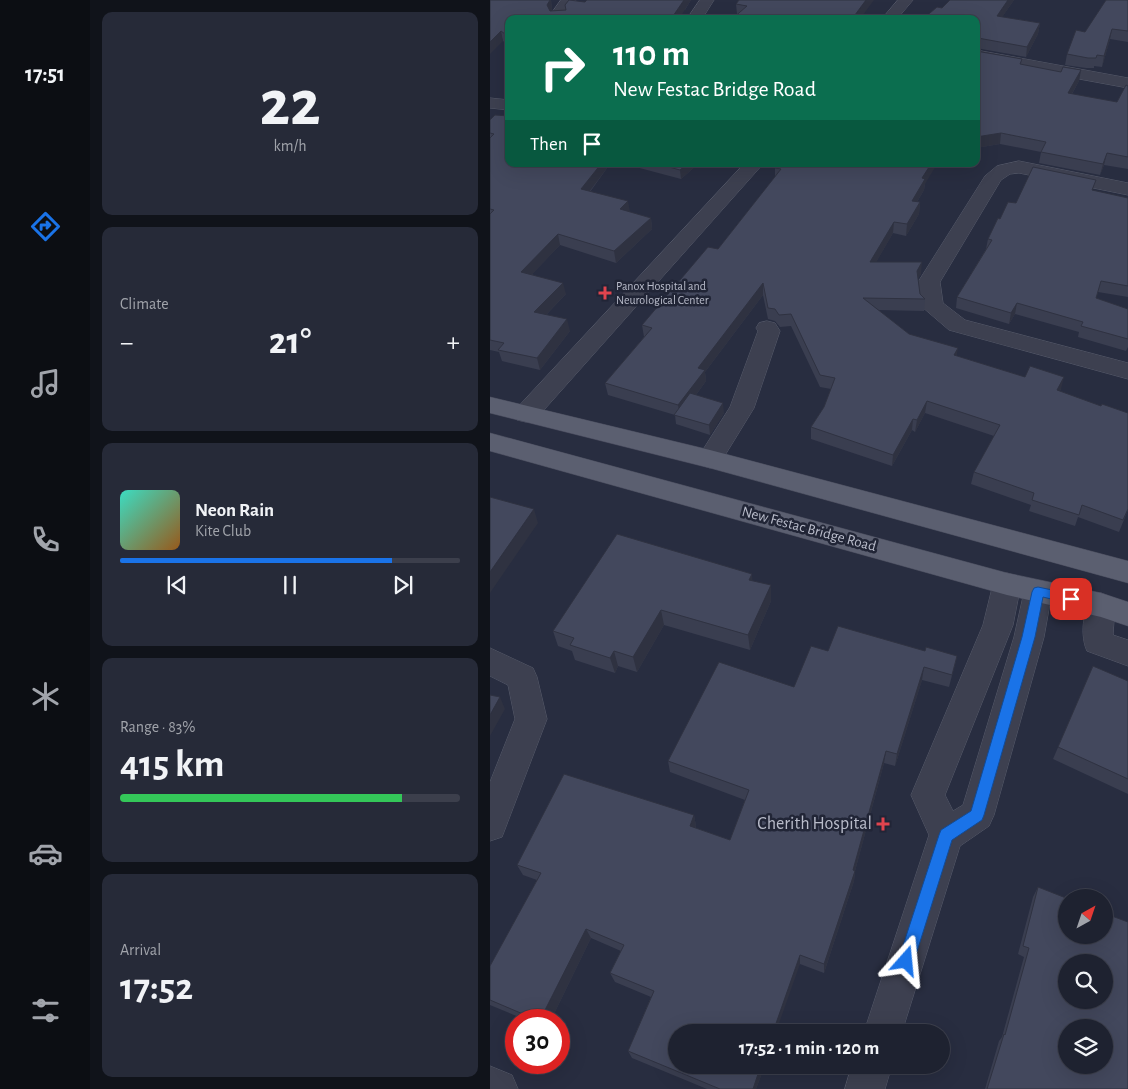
<!DOCTYPE html>
<meta charset="utf-8">
<style>
:root{--surface:#1e2230;--page:#262a38;--text:#f1f3f6;--muted:#a1a4ab;--line:#3c3f4c;--accent:#1a73e8}
body{margin:0;font-family:"Alegreya Sans",sans-serif;background:var(--page);color:var(--text);height:100vh;display:flex;flex-direction:column;font-size:19px;white-space:nowrap}
*{box-sizing:border-box;margin:0}
p{font-size:16px;color:var(--muted)}
.icon{flex:none;width:28px;height:28px;fill:none;stroke:currentColor;stroke-width:2;stroke-linecap:round;stroke-linejoin:round}
.map{position:relative;flex:1;overflow:hidden}
.details{display:flex;flex-direction:column;gap:12px;padding:12px;background:#10131a;width:400px}
.details>*{flex:none}
.hud{position:absolute;left:15px;top:15px;width:475px;height:152px;border-radius:10px;box-shadow:0 5px 20px #0002,0 0 0 1px var(--line);background:#0b6e4f;color:#fff;overflow:hidden}
.needle{width:32px;rotate:40deg}
.tools{position:absolute;left:568px;top:889px;display:grid;gap:10px}
.tools a{display:grid;place-items:center;width:55px;height:55px;border-radius:50%;background:var(--surface);box-shadow:0 5px 20px #0002,0 0 0 1px var(--line);font-size:25px}
.speed{position:absolute;left:15px;top:1009px;display:flex;gap:10px;font-size:25px;font-weight:700;text-align:center}
.speed>*{display:grid;place-content:center;width:65px;height:65px;border-radius:50%;background:var(--surface);box-shadow:0 5px 20px #0002,0 0 0 1px var(--line);line-height:1}
.speed .limit{border:8px solid #d22;background:#fff;color:#111}
.pin{position:absolute;display:grid;place-items:center;width:42px;height:42px;color:#fff;margin:-21px;border-radius:10px;box-shadow:0 2px 8px #0006}
.me{position:absolute;width:55px;margin:-28px;rotate:18deg;stroke-linejoin:round;filter:drop-shadow(0 0 4px #0008)}
.turn{display:flex;align-items:center;gap:18px;height:105px;padding:0 25px;font-size:22px}
.turn .icon{width:65px;height:65px;stroke-width:2.5}
.turn b{display:block;font-size:35px;line-height:42px}
.then{display:flex;align-items:center;height:48px;padding:0 25px;background:#0003;gap:10px;font-size:19px}
.big{font-size:38px;font-weight:600;line-height:1.1}
.details .tile{flex:1;display:flex;flex-direction:column;justify-content:center;gap:8px;min-width:0;padding:0 18px;border-radius:10px;background:var(--page)}
.details .dial{align-items:center;gap:0}
.dial b{font-size:65px;line-height:1}
.song{display:flex;align-items:center;gap:15px}
.cover{width:60px;height:60px;border-radius:8px;background:linear-gradient(135deg,hsl(170 70% 55%),hsl(30 70% 35%))}
.played{height:5px;border-radius:2px;background:linear-gradient(90deg,var(--accent) 80%,var(--line) 80%)}
.keys{display:flex;justify-content:space-around;direction:ltr}
.heat{display:flex;justify-content:space-between;align-items:center;font-size:28px;direction:ltr}
.charge{height:8px;border-radius:4px;background:linear-gradient(90deg,#34c759 83%,var(--line) 0)}
.trip{position:absolute;left:178px;top:1024px;width:282px;height:50px;border-radius:25px;background:var(--surface);box-shadow:0 5px 20px #0002,0 0 0 1px var(--line);font-weight:600;line-height:50px;text-align:center}
main{display:flex;flex:1;min-height:0}
.tabs{display:flex;flex-direction:column;width:90px;justify-content:space-around;align-items:center;background:#0c0e13;color:var(--muted)}
.tabs .icon{width:35px;height:35px}
.tabs .selected{color:var(--accent)}
.tabs b{font-size:22px;color:var(--text)}
.map>svg:first-child{display:block}
.lines{fill:none;stroke-linecap:round;stroke-linejoin:round}
.minor-casing{stroke:#575b6b;stroke-width:1}
.major-casing{stroke:#46495a;stroke-width:1}
.minor{fill:#3d4050;fill-rule:evenodd}
.major{fill:#5b5f70;fill-rule:evenodd}
.wall{fill:#3a3e50}
.shaded-wall{fill:#2f3241}
.building{fill:#43485d;stroke:#2f3241;fill-rule:evenodd}
.route{fill:#1a73e8;stroke:#114b97}
.health-dot{fill:#e0444e;stroke:#212536;stroke-width:2}
.labels{text-anchor:middle;dominant-baseline:central;stroke-width:5;stroke-linejoin:round;paint-order:stroke}
.far-poi-label{font-size:12px;fill:#b9bcca;stroke:#212536;text-anchor:start}
.street-label{font-size:15px;fill:#b9bcca;stroke:#212536}
.near-poi-label{font-size:18px;fill:#b9bcca;stroke:#212536;text-anchor:end}
</style>
<main>
<nav class="tabs">
<b>17:51</b>
<svg class="icon selected" aria-label="directions" viewBox="0 0 24 24"><path d="M12 3l9 9-9 9-9-9zM9 14v-3h6M13 9l2 2-2 2"/></svg>
<svg class="icon" aria-label="music" viewBox="0 0 24 24"><path d="M9 18V5l10-2v13"/><circle cx="6" cy="18" r="3"/><circle cx="16" cy="16" r="3"/></svg>
<svg class="icon" aria-label="phone" viewBox="0 0 24 24"><path d="M5 4h4l2 5-3 2q2 4 5 5l2-3 5 2v4C11 20 4 13 5 4z"/></svg>
<svg class="icon" aria-label="climate" viewBox="0 0 24 24"><path d="M12 3v18M4 7l16 10M4 17L20 7"/></svg>
<svg class="icon" aria-label="car" viewBox="0 0 24 24"><path d="M5 17H2v-5l4-1 3-4h7l3 4 3 1v5h-3M9 17h6M6 11h13"/><circle cx="7" cy="17" r="2"/><circle cx="17" cy="17" r="2"/></svg>
<svg class="icon" aria-label="filters" viewBox="0 0 24 24"><path d="M4 7h16M4 17h16"/><circle cx="9" cy="7" r="2"/><circle cx="15" cy="17" r="2"/></svg>
</nav>
<section class="details">
<div class="tile dial"><b>22</b><p>km/h</p></div>
<div class="tile"><p>Climate</p>
<div class="heat"><a>−</a><b class="big">21°</b><a>+</a></div>
</div>
<div class="tile">
<div class="song"><i class="cover"></i><div><b>Neon Rain</b><p>Kite Club</p></div></div>
<div class="played"></div>
<div class="keys"><svg class="icon" aria-label="previous" viewBox="0 0 24 24"><path d="M18 5L8 12l10 7zM5 5v14"/></svg><svg class="icon" aria-label="pause" viewBox="0 0 24 24"><path d="M8 5v14M16 5v14"/></svg><svg class="icon" aria-label="next" viewBox="0 0 24 24"><path d="M6 5l10 7-10 7zM19 5v14"/></svg></div>
</div>
<div class="tile"><p>Range · 83%</p><b class="big">415 km</b><div class="charge"></div></div>
<div class="tile"><p>Arrival</p><b class="big">17:52</b></div>
</section>
<div class="map">
<svg width="638" height="1089" viewBox="0 0 638 1089">
<rect width="100%" height="100%" fill="#282d40"/>
<g class="lines">
<g class="minor-casing">
<g id="minor">
<path d="M 71,0 L 86,0 L 75,14 L 76,19 L 62,19 L 61,14 Z"/>
<path d="M 210,0 L 224,0 L 212,19 L 197,19 Z"/>
<path d="M 408,0 L 423,0 L 407,19 L 392,19 Z"/>
<path d="M 486,50 L 638,78 L 638,88 L 486,60 Z"/>
<path d="M 0,98 L 19,100 L 19,110 L 0,108 Z"/>
<path d="M 529,161 L 638,183 L 638,195 L 529,173 L 520,174 L 511,180 L 450,282 L 453,303 L 475,320 L 638,363 L 638,379 L 459,330 L 431,306 L 428,282 L 495,176 L 507,166 Z"/>
<path d="M 254,164 L 273,164 L 45,420 L 36,422 L 27,420 L 24,414 L 27,408 Z"/>
<path d="M 277,321 L 285,323 L 290,331 L 264,408 L 229,465 L 220,468 L 211,465 L 207,459 L 240,407 L 268,331 L 266,328 L 269,323 Z"/>
<path d="M 517,573 L 527,576 L 531,584 L 523,625 L 455,795 L 463,811 L 473,805 L 524,637 L 534,592 L 538,584 L 548,581 L 558,584 L 562,592 L 554,637 L 504,815 L 499,826 L 470,846 L 412,1032 L 374,1032 L 439,835 L 421,795 L 493,625 L 503,584 L 507,576 Z"/>
<path d="M 611,593 L 621,597 L 625,605 L 623,635 L 638,640 L 638,666 L 597,651 C 590,636 593,611 601,597 Z"/>
<path d="M 0,648 L 43,668 L 47,677 L 57,719 L 12,837 L 0,841 L 0,782 L 25,719 L 18,685 L 0,676 Z"/>
<path d="M 362,1065 L 402,1065 L 395,1089 L 355,1089 Z"/>
<path d="M 0,1066 L 22,1075 L 28,1089 L 0,1089 Z"/>
</g>
</g>
<g class="major-casing">
<g id="major">
<path d="M 0,397 L 220,450 L 638,561 L 638,583 L 220,468 L 0,413 Z"/>
<path d="M 0,433 L 517,573 L 611,593 L 638,602 L 638,626 L 611,617 L 517,595 L 0,451 Z"/>
</g>
</g>
<use href="#minor" class="minor"/>
<use href="#major" class="major"/>
</g>
<g class="wall">
<path d="M 0,0 L 61,0 L 62,9 L 61,11 L 76,10 L 95,2 L 97,0 L 201,0 L 195,10 L 19,19 L 19,45 L 13,41 Z"/>
<path d="M 524,0 L 512,17 L 550,23 L 548,34 L 536,57 L 486,48 L 452,8 Z"/>
<path d="M 638,0 L 638,42 L 620,39 L 612,67 L 604,66 L 604,68 L 596,68 L 575,65 L 577,54 L 595,32 Z"/>
<path d="M 246,4 L 370,19 L 247,14 Z"/>
<path d="M 532,59 L 531,65 L 571,72 L 591,70 L 589,81 L 582,94 L 627,102 L 638,86 L 638,169 L 614,165 L 610,175 L 549,163 L 551,152 L 510,144 L 486,148 Z"/>
<path d="M 0,120 L 120,164 L 100,192 L 140,212 L 161,218 L 162,229 L 126,263 L 70,245 L 42,274 L 76,294 L 56,315 L 80,331 L 50,370 L 12,361 L 9,352 L 0,350 Z"/>
<path d="M 142,164 L 208,164 L 191,179 L 142,166 Z"/>
<path d="M 285,168 L 435,184 L 434,190 L 427,202 L 430,202 L 429,214 L 416,236 L 403,233 L 386,262 L 431,274 L 428,278 L 430,294 L 435,299 L 434,311 L 388,310 L 419,334 L 467,356 L 571,389 L 570,391 L 638,510 L 629,532 L 588,517 L 585,526 L 539,511 L 541,505 L 481,484 L 484,472 L 504,436 L 435,413 L 425,432 L 422,430 L 402,466 L 321,439 L 321,427 L 334,407 L 341,389 L 330,387 L 301,326 L 290,327 L 285,321 L 278,319 L 273,295 L 215,372 L 216,381 L 206,395 L 234,413 L 220,435 L 186,424 L 185,415 L 118,395 L 115,383 L 154,337 L 152,325 L 228,249 L 285,177 Z"/>
<path d="M 604,191 L 638,198 L 638,297 L 608,292 L 606,298 L 638,309 L 638,347 L 636,351 L 588,337 L 589,332 L 525,314 L 519,324 L 466,308 L 467,297 L 496,249 L 498,239 L 526,203 Z"/>
<path d="M 262,574 L 262,581 L 281,601 L 260,650 L 174,625 L 147,672 L 128,666 L 125,673 L 85,660 L 82,651 L 68,646 L 63,631 Z"/>
<path d="M 338,651 L 435,651 L 467,656 L 459,687 L 432,680 L 405,766 L 394,763 L 365,871 L 364,881 L 334,973 L 310,964 L 186,1065 L 275,1065 L 266,1089 L 217,1089 L 142,1058 L 138,1051 L 161,997 L 125,982 L 120,973 L 131,951 L 101,938 L 61,1020 L 36,1020 L 0,1005 L 0,966 L 47,880 L 33,875 L 27,865 L 204,815 L 206,826 L 206,828 L 240,840 L 255,800 L 180,772 L 178,761 L 304,687 Z"/>
<path d="M 603,666 L 638,681 L 638,794 L 563,759 Z"/>
<path d="M 548,887 L 638,1089 L 495,1089 L 509,1041 L 512,1037 L 534,957 L 528,954 L 543,897 Z"/>
</g>
<g class="shaded-wall">
<path d="M 60,0 L 61,0 L 62,9 L 59,14 L 57,5 Z"/>
<path d="M 194,0 L 201,0 L 189,19 L 181,19 Z"/>
<path d="M 376,0 L 384,0 L 370,19 L 362,19 Z"/>
<path d="M 518,0 L 524,0 L 506,26 L 507,16 Z"/>
<path d="M 550,23 L 548,34 L 536,57 L 537,47 Z"/>
<path d="M 622,29 L 620,39 L 612,67 L 614,56 Z"/>
<path d="M 11,31 L 13,41 L 0,54 L 0,42 Z"/>
<path d="M 591,70 L 589,81 L 576,104 L 578,93 Z"/>
<path d="M 511,133 L 510,144 L 486,148 L 486,137 Z"/>
<path d="M 617,153 L 614,165 L 610,175 L 613,164 Z"/>
<path d="M 111,164 L 120,164 L 93,200 L 91,189 Z"/>
<path d="M 197,164 L 208,164 L 191,179 L 190,170 Z"/>
<path d="M 441,164 L 447,164 L 435,184 L 434,190 L 421,212 L 422,201 L 432,178 Z"/>
<path d="M 138,201 L 140,212 L 130,209 Z"/>
<path d="M 430,202 L 429,214 L 416,236 L 417,224 Z"/>
<path d="M 161,218 L 162,229 L 126,263 L 124,251 Z"/>
<path d="M 404,222 L 403,233 L 380,273 L 380,262 Z"/>
<path d="M 68,234 L 70,245 L 34,283 L 31,272 Z"/>
<path d="M 432,262 L 431,274 L 426,282 L 427,271 Z"/>
<path d="M 73,283 L 76,294 L 47,324 L 44,312 Z"/>
<path d="M 273,283 L 273,295 L 215,372 L 216,381 L 190,417 L 188,405 L 208,368 Z"/>
<path d="M 527,303 L 525,314 L 519,324 L 521,313 Z"/>
<path d="M 77,319 L 80,331 L 50,370 L 47,358 Z"/>
<path d="M 468,348 L 466,360 L 464,355 Z"/>
<path d="M 574,377 L 571,389 L 564,402 L 567,390 Z"/>
<path d="M 437,401 L 435,413 L 425,432 L 427,420 Z"/>
<path d="M 233,403 L 234,413 L 220,435 L 219,425 Z"/>
<path d="M 423,419 L 422,430 L 402,466 L 403,455 Z"/>
<path d="M 44,509 L 48,523 L 0,593 L 0,572 Z"/>
<path d="M 262,574 L 263,589 L 259,580 Z"/>
<path d="M 281,585 L 281,601 L 260,650 L 258,635 Z"/>
<path d="M 171,610 L 174,625 L 147,672 L 143,657 Z"/>
<path d="M 124,651 L 128,666 L 125,673 L 120,658 Z"/>
<path d="M 434,667 L 432,680 L 405,766 L 407,754 Z"/>
<path d="M 10,697 L 15,709 L 0,736 L 0,715 Z"/>
<path d="M 396,751 L 394,763 L 365,871 L 364,881 L 334,973 L 334,964 L 363,870 Z"/>
<path d="M 204,815 L 206,826 L 202,837 L 200,826 Z"/>
<path d="M 96,929 L 101,938 L 61,1020 L 50,1020 Z"/>
<path d="M 310,955 L 310,964 L 286,1032 L 283,1032 Z"/>
<path d="M 271,1065 L 275,1065 L 266,1089 L 263,1089 Z"/>
</g>
<g class="building">
<path d="M 0,0 L 60,0 L 57,5 L 60,11 L 76,10 L 75,5 L 79,0 L 95,2 L 97,0 L 194,0 L 181,19 L 19,19 L 19,37 L 11,31 L 0,42 Z"/>
<path d="M 249,0 L 376,0 L 362,19 L 242,19 L 257,6 L 246,4 Z"/>
<path d="M 460,0 L 518,0 L 507,16 L 550,23 L 537,47 L 488,38 L 486,39 L 486,19 L 433,19 L 447,7 L 452,8 Z"/>
<path d="M 616,0 L 638,0 L 638,31 L 622,29 L 614,56 L 607,55 L 606,58 L 598,58 L 577,54 L 586,30 L 595,32 Z"/>
<path d="M 486,51 L 532,59 L 530,64 L 571,72 L 573,67 L 591,70 L 578,93 L 627,102 L 636,85 L 638,86 L 638,157 L 617,153 L 613,164 L 551,152 L 556,142 L 511,133 L 486,137 Z"/>
<path d="M 5,115 L 19,116 L 19,164 L 111,164 L 91,189 L 138,201 L 130,209 L 161,218 L 124,251 L 68,234 L 31,272 L 73,283 L 44,312 L 77,319 L 47,358 L 8,350 L 14,343 L 0,340 L 0,214 L 4,210 L 0,209 L 0,138 L 4,134 L 0,133 L 0,120 Z"/>
<path d="M 168,164 L 197,164 L 190,170 Z"/>
<path d="M 288,164 L 441,164 L 432,178 L 435,179 L 422,201 L 430,202 L 417,224 L 404,222 L 380,262 L 432,262 L 427,271 L 430,294 L 435,299 L 373,298 L 419,334 L 468,348 L 464,355 L 535,377 L 540,366 L 574,377 L 567,390 L 611,406 L 612,404 L 638,413 L 638,509 L 633,520 L 592,505 L 589,515 L 542,500 L 544,493 L 484,472 L 510,425 L 437,401 L 427,420 L 423,419 L 403,455 L 321,427 L 334,407 L 345,378 L 330,375 L 301,314 L 289,315 L 285,309 L 278,308 L 273,283 L 208,368 L 215,370 L 188,405 L 115,383 L 162,328 L 152,325 L 218,247 L 228,249 L 291,169 L 285,168 Z"/>
<path d="M 543,167 L 606,180 L 602,190 L 638,198 L 638,286 L 611,281 L 606,298 L 638,309 L 638,339 L 591,326 L 593,322 L 527,303 L 521,313 L 467,297 L 502,240 L 498,239 L 508,218 L 510,219 L 518,202 L 526,203 Z"/>
<path d="M 200,393 L 233,403 L 219,425 L 184,415 Z"/>
<path d="M 0,497 L 44,509 L 0,572 Z"/>
<path d="M 127,534 L 262,574 L 259,580 L 281,585 L 258,635 L 171,610 L 143,657 L 124,651 L 120,658 L 80,645 L 84,638 L 63,631 Z"/>
<path d="M 348,626 L 435,651 L 436,647 L 467,656 L 462,675 L 434,667 L 407,754 L 396,751 L 363,870 L 365,871 L 334,964 L 310,955 L 283,1032 L 186,1032 L 186,1065 L 271,1065 L 263,1089 L 230,1089 L 138,1051 L 164,991 L 120,973 L 134,945 L 96,929 L 50,1020 L 47,1020 L 0,1000 L 0,966 L 51,873 L 27,865 L 74,774 L 204,815 L 200,826 L 240,840 L 259,790 L 178,761 L 229,662 L 304,687 L 321,646 L 338,651 Z"/>
<path d="M 603,666 L 638,681 L 638,779 L 568,747 Z"/>
<path d="M 0,695 L 10,697 L 0,715 Z"/>
<path d="M 548,887 L 576,898 L 576,935 L 614,935 L 614,913 L 638,922 L 638,1089 L 497,1089 L 514,1034 L 515,1035 L 539,948 L 533,946 ZM 576,962 L 614,962 L 614,1000 L 576,1000 ZM 576,1028 L 614,1028 L 614,1065 L 576,1065 Z"/>
</g>
<path class="route" d="M 548,587 L 581,594 L 585,596 L 587,599 L 585,602 L 581,604 L 553,597 L 545,637 L 494,815 L 492,820 L 462,840 L 424,961 L 421,966 L 416,969 L 410,966 L 408,961 L 449,835 L 451,830 L 481,811 L 532,637 L 542,592 L 544,588 Z"/>
<g class="health-dot">
<path d="M112.5 285.5h5v5h5v5h-5v5h-5v-5h-5v-5h5z"/>
<path d="M390.5 816.5h5v5h5v5h-5v5h-5v-5h-5v-5h5z"/>
</g>
<g class="labels">
<g class="far-poi-label">
<text x="126" y="286">Panox Hospital and<tspan x="126" dy="14">Neurological Center</tspan></text>
</g>
<g class="street-label">
<text transform="translate(319 529) rotate(15)">New Festac Bridge Road</text>
</g>
<g class="near-poi-label">
<text x="382" y="824">Cherith Hospital</text>
</g>
</g>
</svg>
<div class="tools">
<a><svg class="needle" viewBox="-14 -14 28 28"><path d="M0-13l5 13h-10z" fill="#e53935"/><path d="M0 13l5-13h-10z" fill="#a1a4ab"/></svg></a>
<a><svg class="icon" aria-label="search" viewBox="0 0 24 24"><circle cx="10" cy="10" r="6"/><path d="M15 15l6 6"/></svg></a>
<a><svg class="icon" aria-label="layers" viewBox="0 0 24 24"><path d="M12 4l9 5-9 5-9-5zM3 14l9 5 9-5"/></svg></a>
</div>
<div class="speed"><div class="limit">30</div></div>
<div class="pin" style="left:581px;top:599px;background:#d93025"><svg class="icon" aria-label="arrive" viewBox="0 0 24 24"><path d="M6 21V4h12l-3 4 3 4H6"/></svg></div>
<svg class="me" style="left:416px;top:961px" viewBox="-20 -20 40 40"><path d="M0-17L14 15 0 8-14 15z" fill="#1a73e8" stroke="#fff" stroke-width="4"/></svg>
<div class="trip">17:52 · 1 min · 120 m</div>
<div class="hud">
<div class="turn"><svg class="icon" aria-label="right" viewBox="0 0 24 24"><path d="M7 20v-9h11M14 6l5 5-5 5"/></svg><div><b>110 m</b>New Festac Bridge Road</div></div>
<div class="then">Then<svg class="icon" aria-label="arrive" viewBox="0 0 24 24"><path d="M6 21V4h12l-3 4 3 4H6"/></svg></div>
</div>
</div>
</main>
